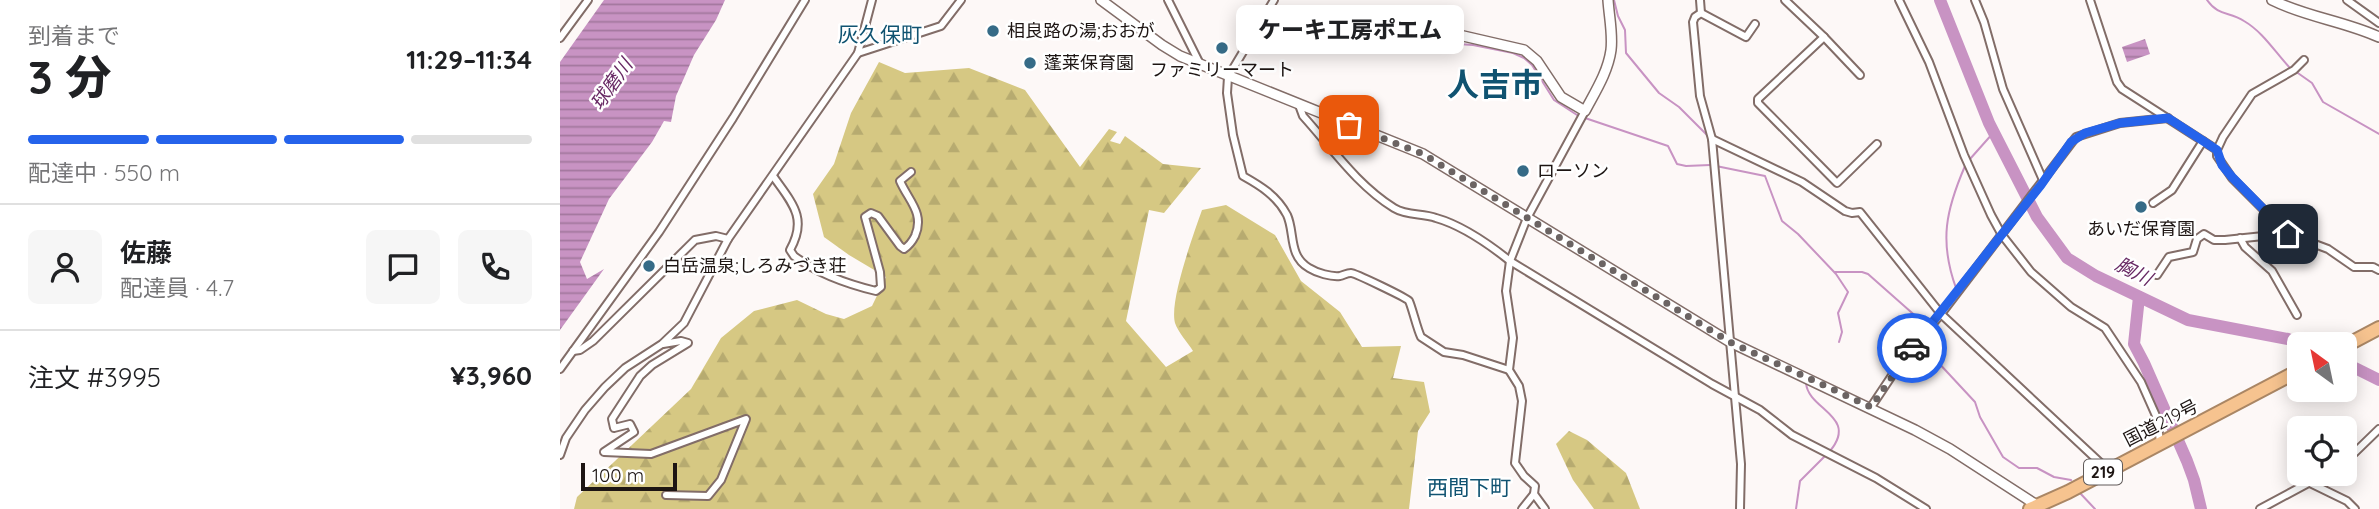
<!DOCTYPE html>
<html lang="ja">
<head>
<meta charset="utf-8">
<style>
	:root { --surface:#fff; --page:#f6f6f6; --text:#202124; --muted:#757577; --line:#e0e0e0; --accent:#2563eb }
	body { margin:0; font-family:Quicksand,"Noto Sans JP",sans-serif; background:var(--page); color:var(--text); height:100vh; display:flex; flex-direction:column; font-size:26px; white-space:nowrap }
	* { box-sizing:border-box; margin:0 }
	p { font-size:23px; color:var(--muted) }
	.icon { flex:none; width:38px; height:38px; fill:none; stroke:currentColor; stroke-width:2; stroke-linecap:round; stroke-linejoin:round }
	.map { position:relative; flex:1; overflow:hidden }
	.side { display:flex; flex-direction:column; background:var(--surface); width:560px }
	.side>* { flex:none }
	.needle { width:46px; rotate:327deg }
	.controls { position:absolute; left:1727px; top:332px; display:grid; gap:14px }
	.controls a { display:grid; place-items:center; width:70px; height:70px; border-radius:10px; background:var(--surface); box-shadow:0 4px 18px #0003; font-size:35px }
	.scale { position:absolute; left:21px; bottom:18px; width:96px; box-sizing:border-box; padding-left:7px; border:4px solid #1d1513; border-top:0; font-size:19px; line-height:24px; white-space:nowrap; color:#1d1513; -webkit-text-stroke:5px #fff; paint-order:stroke }
	.pin { position:absolute; display:grid; place-items:center; width:60px; height:60px; color:#fff; margin:-30px; border-radius:14px; box-shadow:0 4px 10px #0006 }
	.courier { position:absolute; display:grid; place-items:center; width:70px; height:70px; margin:-35px; border:5px solid #2563eb; border-radius:50%; background:#fff; color:#222; box-shadow:0 2px 9px #0007 }
	.bubble { position:absolute; height:49px; border-radius:10px; background:var(--surface); box-shadow:0 4px 18px #0003; font-size:23px; font-weight:800; line-height:49px; text-align:center }
	.overview em { font-style:normal; font-weight:800 }
	.overview div { display:flex; flex-direction:column-reverse }
	.overview { display:flex; align-items:center; justify-content:space-between; height:119px; padding:0 28px }
	h1 { font-size:46px; font-weight:800; line-height:52px }
	.bar { display:grid; grid-template-columns:repeat(4,1fr); gap:10px 7px; align-content:center; height:84px; padding:0 28px }
	.bar i { height:9px; border-radius:5px; background:var(--line) }
	.bar .selected { background:var(--accent) }
	.bar p { grid-column:span 4 }
	.line { display:flex; align-items:center; gap:18px; padding:0 28px; border-top:2px solid var(--line) }
	.line div { flex:1 }
	.round { display:grid; place-items:center; flex:none; width:74px; height:74px; border-radius:10px; background:var(--page) }
	main { display:flex; flex:1; min-height:0 }
	.map>svg:first-child { display:block }
	.forest { fill:url(#forest-firs) }
	.water { fill:url(#water-rules) }
	.lines { fill:none; stroke-linecap:round; stroke-linejoin:round }
	.stream { stroke:#c893c3; stroke-width:2 }
	.river { stroke:#c893c3; stroke-width:12 }
	.street-casing { stroke:#826d68; stroke-width:10 }
	.secondary-casing { stroke:#826d68; stroke-width:12 }
	.highway-casing { stroke:#aa8664; stroke-width:16 }
	.street { stroke:#fff; stroke-width:6 }
	.secondary { stroke:#fff; stroke-width:9 }
	.highway { stroke:#f6c38f; stroke-width:12 }
	.done { stroke:#6b6463; stroke-width:7; stroke-dasharray:0 12.6 }
	.route { stroke:#2563eb; stroke-width:9 }
	.poi-dot { fill:#366b87; stroke:#fff; stroke-width:2.5 }
	.labels { text-anchor:middle; stroke-width:5; stroke-linejoin:round; paint-order:stroke }
	.shield { fill:#fff; stroke:#615b5a; stroke-width:2 }
	.shield-label { font-size:16px; font-weight:bold; fill:#1d1513 }
	.poi-label { font-size:18px; fill:#1d1513; stroke:#fff; text-anchor:start }
	.street-label { font-size:18px; fill:#1d1513; stroke:#fff }
	.water-label { font-size:19px; font-style:italic; fill:#682964; stroke:#fff }
	.quarter-label { font-size:21px; fill:#105371; stroke:#fff }
	.town-label { font-size:32px; font-weight:bold; fill:#105371; stroke:#fff }
</style>
</head>
<body>
<main>
<section class="side">
<div class="overview"><div><h1>3 分</h1><p>到着まで</p></div><em>11:29–11:34</em></div>
<div class="bar"><i class="selected"></i><i class="selected"></i><i class="selected"></i><i></i><p>配達中 · 550 m</p></div>
<div class="line" style="height:126px"><a class="round"><svg class="icon" aria-label="person" viewBox="0 0 24 24"><circle cx="12" cy="8" r="4"/><path d="M4 21q1-7 8-7t8 7"/></svg></a><div><b>佐藤</b><p>配達員 · 4.7</p></div><a class="round"><svg class="icon" aria-label="chat" viewBox="0 0 24 24"><path d="M4 5h16v11H9l-5 4z"/></svg></a><a class="round"><svg class="icon" aria-label="phone" viewBox="0 0 24 24"><path d="M5 4h4l2 5-3 2q2 4 5 5l2-3 5 2v4C11 20 4 13 5 4z"/></svg></a></div>
<div class="line" style="height:91px"><div>注文 #3995</div><b>¥3,960</b></div>
</section>
<div class="map">
<svg width="1819" height="509" viewBox="0 0 1819 509">
	<defs>
		<pattern id="forest-firs" width="22" height="20" patternUnits="userSpaceOnUse" patternTransform="scale(1.75)"><rect width="22" height="20" fill="#d6c883"/><path d="M5 1l3.5 6h-7zM16 11l3.5 6h-7z" fill="#b7ab70"/></pattern>
		<pattern id="water-rules" width="6" height="5" patternUnits="userSpaceOnUse" patternTransform="scale(1.75)"><rect width="6" height="5" fill="#c893c3"/><path d="M0 2.5h6" fill="none" stroke="#a2779d"/></pattern>
	</defs>
	<rect width="100%" height="100%" fill="#fdf8f7"/>
	<g class="forest">
		<path d="M319 62 345 73 409 68 465 90 520 167 549 129 557 132 550 141 560 144 565 136 603 164 641 168 604 213 589 210 566 321 606 367 633 351C628 343 618 332 615 323 609 301 634 233 642 210L666 205 715 235 741 281 780 312 802 347 841 346 833 378 864 382 870 412 858 431 849 509H14L17 497 131 389 161 338 194 311 237 300 266 314 284 319 312 306 326 277 289 255 264 237 253 194 274 164 291 113Z"/>
		<path d="M1009 431 1027 440 1066 473 1080 509H1034L1013 480 996 444Z"/>
	</g>
	<g class="water">
		<path d="M44 0H165L156 20 134 55 124 78 116 96 111 122 104 121 92 142 49 199 20 262 27 279 44 269 0 330V62Z"/>
		<path d="M1585 39 1590 54 1567 62 1562 47Z"/>
	</g>
	<g class="lines">
		<g class="stream">
			<path d="M1054 0 1058 16 1065 30 1066 53 1099 93 1119 107 1147 135"/>
			<path d="M1647 0C1659 17 1669 11 1684 21 1703 32 1715 52 1730 68"/>
			<path d="M714 5 737 21 745 24 800 10 858 46 873 49 898 44 913 45 953 53 964 58 972 65 994 100 1017 115"/>
			<path d="M1735 71 1752 83 1763 102 1819 134"/>
			<path d="M1025 118 1108 146 1117 164 1126 166 1150 165"/>
			<path d="M1410 159 1434 132"/>
			<path d="M1156 166 1205 176 1222 221 1238 234 1276 274 1288 292 1278 313 1282 332 1279 342"/>
			<path d="M1275 272H1302L1308 274 1368 327"/>
			<path d="M1381 309 1396 288C1379 241 1386 210 1405 166"/>
			<path d="M1371 331 1375 359 1415 402 1420 417 1443 457 1459 468H1477L1494 477 1511 480"/>
			<path d="M1246 383C1248 410 1299 416 1270 451"/>
			<path d="M1519 492 1535 509"/>
			<path d="M1236 509 1240 481 1266 455"/>
		</g>
		<g class="river">
			<path d="M1380 0 1429 123 1477 217 1507 258 1536 276 1628 320 1728 339 1742 345"/>
			<path d="M1579 297 1574 344 1584 363 1627 461 1634 480 1641 509"/>
			<path d="M1785 363 1819 380"/>
		</g>
		<g class="street-casing">
			<g id="street">
				<path d="M608 0 640 64"/>
				<path d="M714 0 668 77 667 93 673 135 683 176C701 186 717 196 727 215 735 232 728 256 749 268 757 273 771 277 780 276 784 275 787 273 791 273 795 273 847 298 849 301 852 307 857 329 861 337L884 352 903 355 949 370"/>
				<path d="M1140 0 1141 13"/>
				<path d="M1225 0 1264 37 1198 99V103L1277 183 1317 144"/>
				<path d="M1339 0 1369 62 1404 155 1431 215 1442 235 1471 272 1511 307 1545 328 1581 382 1597 418 1600 442"/>
				<path d="M1415 0 1424 22 1443 89 1483 180"/>
				<path d="M1530 0 1557 82 1562 89 1657 150"/>
				<path d="M1787 0 1819 23"/>
				<path d="M1264 37 1300 75"/>
				<path d="M0 38 28 0"/>
				<path d="M298 53 381 26 401 0"/>
				<path d="M1744 60 1734 70 1692 94 1663 137 1657 150V156L1672 178 1728 234 1768 249 1794 267H1813L1819 270"/>
				<path d="M739 105 743 116C772 148 797 185 834 208 847 216 862 213 876 218 901 225 930 245 950 261L1152 384 1200 410 1232 435 1316 478 1366 509"/>
				<path d="M1152 139 1242 182 1285 211 1292 213 1300 212 1381 314 1548 470"/>
				<path d="M213 176C232 203 248 218 230 250L234 256C257 273 287 284 316 291L321 287 320 272 305 217 311 213 318 216 340 246 344 249C350 245 352 242 355 236 365 213 348 200 340 181L351 172"/>
				<path d="M1593 203 1612 190 1643 141"/>
				<path d="M1680 238 1685 247 1712 271 1737 315"/>
				<path d="M1597 275 1609 257 1633 252 1637 239 1644 234 1654 240H1665L1713 235 1719 227"/>
				<path d="M103 344 121 341 128 343 92 365 80 376 52 419 54 428 70 424 74 432 44 452 91 454 186 419 161 480 148 496 106 495"/>
				<path d="M13 351 20 350 33 341 135 240 156 236 168 239"/>
				<path d="M0 369 99 232 173 118 245 0"/>
				<path d="M1311 407 1343 359 1381 314 1516 137 1560 123 1608 118"/>
				<path d="M0 455 6 438 25 410 45 387 65 368 102 344 124 323 168 239 298 53 312 0"/>
				<path d="M1785 462 1819 429"/>
				<path d="M1750 483 1787 501 1795 509"/>
				<path d="M962 509 974 494"/>
				<path d="M985 509 974 494 975 486 964 476 955 463 962 401 959 386 949 370 953 338 946 291 950 261 967 218 1025 111"/>
				<path d="M1180 509 1181 464 1152 139 1140 96 1133 22 1135 17 1141 13 1186 37 1195 24"/>
				<path d="M1700 509 1765 474"/>
			</g>
		</g>
		<g class="secondary-casing">
			<g id="secondary">
				<path d="M541 0 602 45 620 56 863 154 1170 342 1355 430 1390 449 1478 506"/>
				<path d="M1712 0C1746 17 1784 21 1819 37"/>
				<path d="M873 29 964 50 977 61 1001 97 1025 111C1035 92 1048 72 1051 50 1053 34 1049 16 1048 0"/>
			</g>
		</g>
		<g class="highway-casing">
			<g id="highway">
				<path d="M1785 346 1819 328"/>
				<path d="M1470 509 1508 492 1740 370"/>
			</g>
		</g>
		<use href="#street" class="street"/>
		<use href="#secondary" class="secondary"/>
		<use href="#highway" class="highway"/>
	</g>
	<g class="lines">
		<path class="done" d="M789 125 863 154 1170 342 1311 407 1352 348"/>
		<path class="route" d="M1352 348 1481 185 1511 142 1525 133 1560 123 1608 118 1657 150 1662 165 1672 177 1728 234"/>
	</g>
	<g class="poi-dot">
		<circle cx="433" cy="31" r="7"/>
		<circle cx="662" cy="48" r="7"/>
		<circle cx="470" cy="63" r="7"/>
		<circle cx="963" cy="171" r="7"/>
		<circle cx="1581" cy="207" r="7"/>
		<circle cx="89" cy="266" r="7"/>
	</g>
	<g class="labels">
		<rect class="shield" x="1524" y="459.5" width="38" height="25" rx="5"/>
		<g class="shield-label">
			<text x="1543" y="478">219</text>
		</g>
		<g class="poi-label">
			<text x="447" y="37">相良路の湯;おおが</text>
			<text x="484" y="69">蓬莱保育園</text>
			<text x="662" y="76" text-anchor="middle">ファミリーマート</text>
			<text x="977" y="177">ローソン</text>
			<text x="1581" y="235" text-anchor="middle">あいだ保育園</text>
			<text x="103" y="272">白岳温泉;しろみづき荘</text>
		</g>
		<g class="street-label">
			<text transform="translate(1601 423) rotate(-27)" y="6">国道219号</text>
		</g>
		<g class="water-label">
			<text transform="translate(51 84) rotate(-55)" y="7">球磨川</text>
			<text transform="translate(1574 271) rotate(27)" y="7">胸川</text>
		</g>
		<g class="quarter-label">
			<text x="320" y="42">灰久保町</text>
			<text x="909" y="495">西間下町</text>
		</g>
		<g class="town-label">
			<text x="935" y="96">人吉市</text>
		</g>
	</g>
</svg>
<div class="controls">
<a><svg class="needle" viewBox="-14 -14 28 28"><path d="M0-13l5 13h-10z" fill="#e53935"/><path d="M0 13l5-13h-10z" fill="#757577"/></svg></a>
<a><svg class="icon" aria-label="locate" viewBox="0 0 24 24"><circle cx="12" cy="12" r="6"/><path d="M12 2v4M12 18v4M2 12h4M18 12h4"/></svg></a>
</div>
<div class="scale">100 m</div>
<div class="pin" style="left:789px;top:125px;background:#ea580c"><svg class="icon" aria-label="bag" viewBox="0 0 24 24"><path d="M5 8h14l-1 12H6zM9 8a3 3 0 0 1 6 0"/></svg></div>
<div class="pin" style="left:1728px;top:234px;background:#1f2937"><svg class="icon" aria-label="home" viewBox="0 0 24 24"><path d="M3 11l9-7 9 7M6 9v11h12V9"/></svg></div>
<div class="courier" style="left:1352px;top:348px"><svg class="icon" aria-label="car" viewBox="0 0 24 24"><path d="M5 17H2v-5l4-1 3-4h7l3 4 3 1v5h-3M9 17h6M6 11h13"/><circle cx="7" cy="17" r="2"/><circle cx="17" cy="17" r="2"/></svg></div>
<div class="bubble" style="left:676px;top:5px;width:228px">ケーキ工房ポエム</div>
</div>
</main>
</body>
</html>
